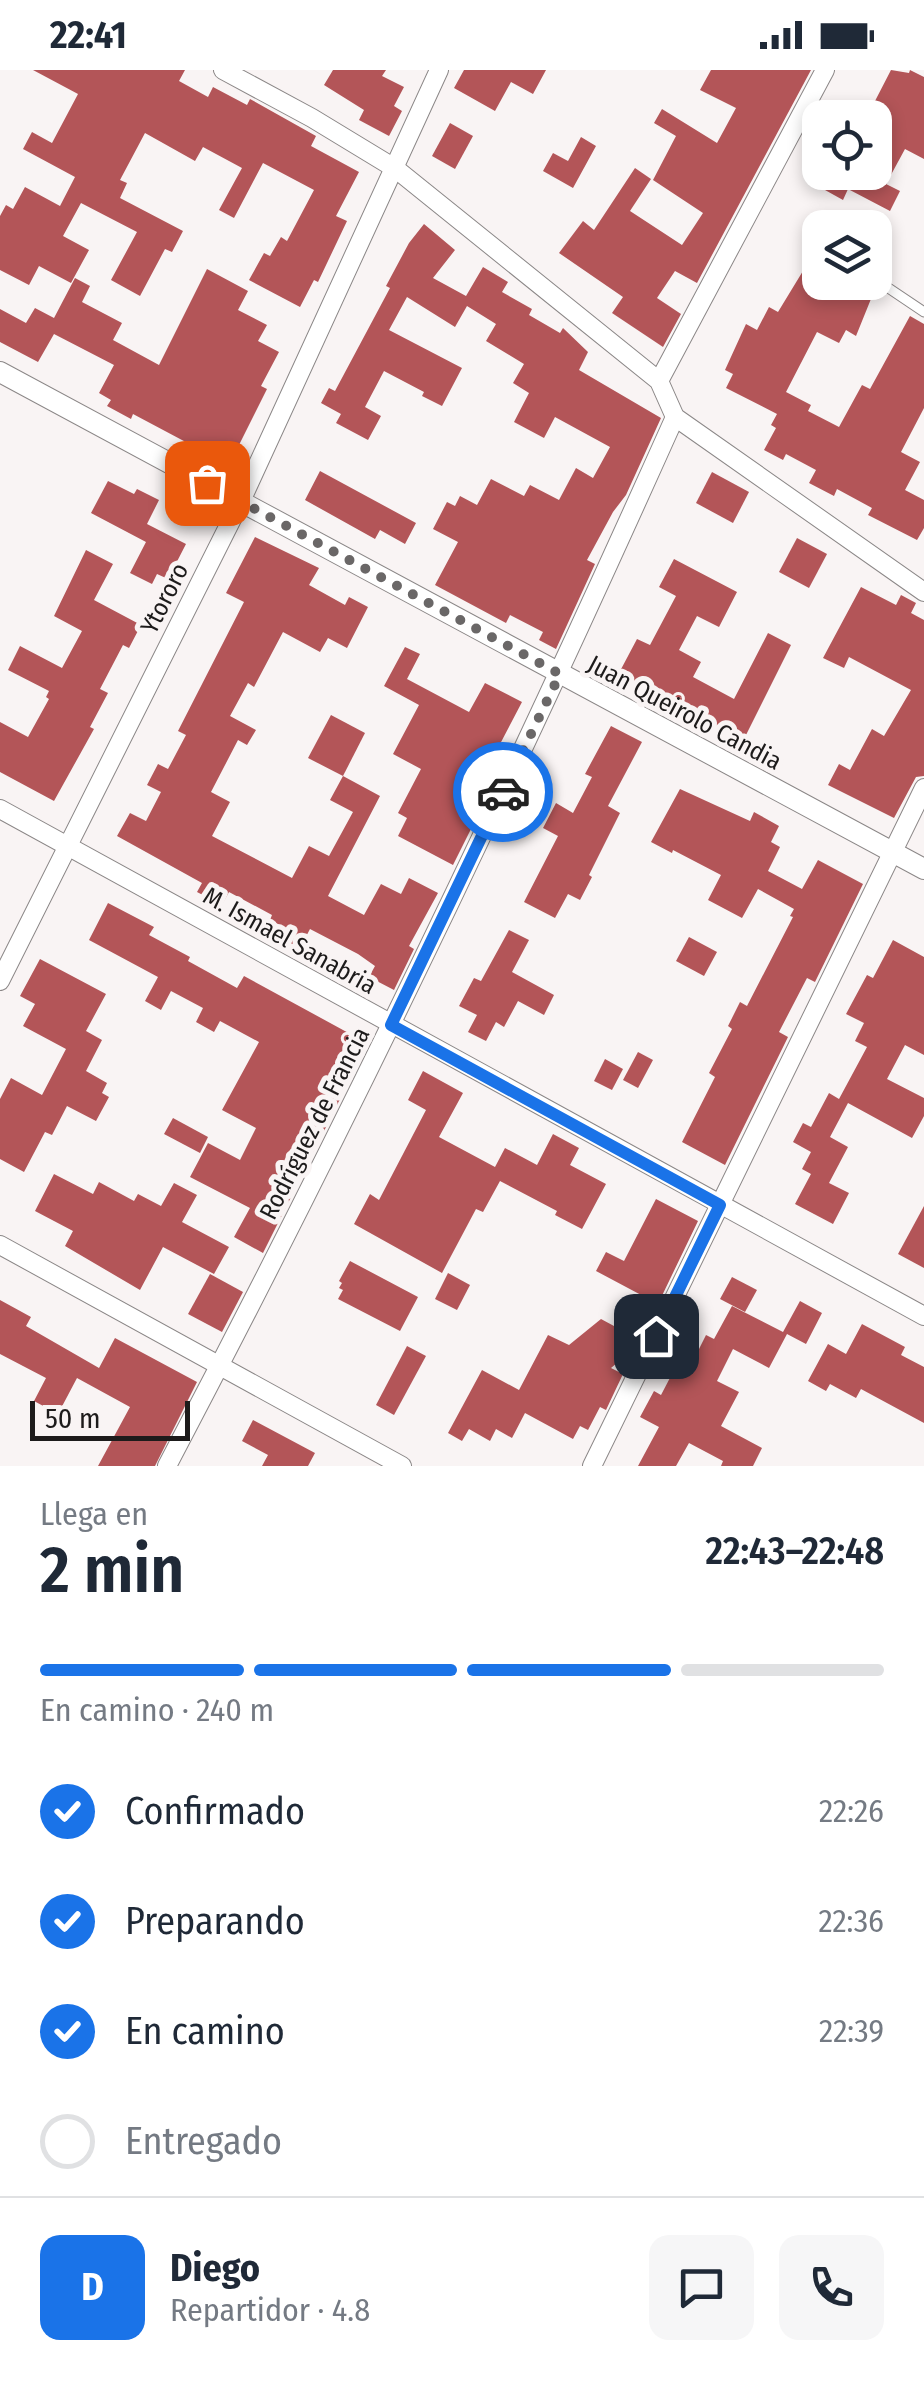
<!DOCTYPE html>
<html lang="es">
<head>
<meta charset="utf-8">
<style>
	:root { --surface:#fff; --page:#f6f6f7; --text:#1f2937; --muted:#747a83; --line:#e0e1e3; --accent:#1a73e8 }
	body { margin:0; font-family:"Fira Sans Condensed",sans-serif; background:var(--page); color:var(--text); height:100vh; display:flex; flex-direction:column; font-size:38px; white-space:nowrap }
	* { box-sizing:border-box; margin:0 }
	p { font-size:32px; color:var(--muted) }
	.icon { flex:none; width:55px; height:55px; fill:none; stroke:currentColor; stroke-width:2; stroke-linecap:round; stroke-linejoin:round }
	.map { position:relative; height:1396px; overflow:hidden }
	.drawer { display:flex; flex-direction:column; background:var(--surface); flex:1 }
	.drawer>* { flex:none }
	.controls { position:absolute; left:802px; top:30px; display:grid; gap:20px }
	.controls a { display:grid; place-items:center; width:90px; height:90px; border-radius:20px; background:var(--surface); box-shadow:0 5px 15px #0003; font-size:50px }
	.scale { position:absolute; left:30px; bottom:25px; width:160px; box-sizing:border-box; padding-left:10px; border:5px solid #1d1b1b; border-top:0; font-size:28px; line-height:35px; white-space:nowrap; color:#1d1b1b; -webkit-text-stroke:8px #f9f4f4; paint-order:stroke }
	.pin { position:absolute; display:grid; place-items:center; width:85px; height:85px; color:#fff; margin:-42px; border-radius:20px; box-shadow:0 5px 15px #0006 }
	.courier { position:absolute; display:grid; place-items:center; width:100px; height:100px; margin:-50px; border:8px solid #1a73e8; border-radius:50%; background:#fff; color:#222; box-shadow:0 2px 12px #0007 }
	.summary em { font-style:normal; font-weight:600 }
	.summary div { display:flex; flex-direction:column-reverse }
	.summary { display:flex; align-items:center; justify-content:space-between; height:170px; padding:0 40px }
	h1 { font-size:65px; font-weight:600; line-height:75px }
	.bar { display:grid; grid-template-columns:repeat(4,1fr); gap:15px 10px; align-content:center; height:120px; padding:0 40px }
	.bar i { height:12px; border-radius:8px; background:var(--line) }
	.bar .active { background:var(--accent) }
	.bar p { grid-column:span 4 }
	.line { display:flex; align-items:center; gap:25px; padding:0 40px; border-top:2px solid var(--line) }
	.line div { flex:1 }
	.round { display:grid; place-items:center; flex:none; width:105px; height:105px; border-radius:20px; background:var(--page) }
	ol { padding:0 40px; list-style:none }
	li { display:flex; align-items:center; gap:30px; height:110px }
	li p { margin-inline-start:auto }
	li .icon { padding:10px; border-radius:50%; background:var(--accent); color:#fff; stroke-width:4 }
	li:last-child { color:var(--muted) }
	li i { width:55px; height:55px; border:5px solid var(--line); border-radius:50% }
	.status { display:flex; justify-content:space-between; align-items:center; height:70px; padding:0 50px; background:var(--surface); direction:ltr }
	.status svg { height:28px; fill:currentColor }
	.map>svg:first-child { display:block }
	.building { fill:#b35558 }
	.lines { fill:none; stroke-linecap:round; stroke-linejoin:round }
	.service-casing { stroke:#8b8787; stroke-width:11 }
	.minor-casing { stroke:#8b8787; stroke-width:20 }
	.tertiary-casing { stroke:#8b8787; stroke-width:22 }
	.service { stroke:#fff; stroke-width:9 }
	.minor { stroke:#fff; stroke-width:18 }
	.tertiary { stroke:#fff; stroke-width:20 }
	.done { stroke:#6a6767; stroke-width:10; stroke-dasharray:0 18 }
	.route { stroke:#1a73e8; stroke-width:12 }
	.labels { text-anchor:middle; stroke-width:10; stroke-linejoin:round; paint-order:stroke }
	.street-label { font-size:25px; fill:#1d1b1b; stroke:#f9f4f4 }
</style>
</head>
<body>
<div class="status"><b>22:41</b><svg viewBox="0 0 49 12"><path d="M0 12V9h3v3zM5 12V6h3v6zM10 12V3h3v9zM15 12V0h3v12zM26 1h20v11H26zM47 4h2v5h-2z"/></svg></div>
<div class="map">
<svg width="924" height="1396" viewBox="0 0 924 1396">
	<rect width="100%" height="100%" fill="#f9f4f4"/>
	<g class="building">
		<path d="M33 0H185L179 11 208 27 213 17 247 35 250 29 316 66 311 76 359 102 336 146 347 151 318 212 314 210 300 237 249 210 264 183 270 186 281 167 287 171 314 120 263 93 234 148 219 140 242 98 203 77 195 91 145 63 120 110 127 113 120 128 183 161 172 182 165 179 140 226 111 210 137 162 81 133 63 166 89 180 71 213 39 196 29 215 0 200V146L6 135 13 139 25 117 60 136 75 107 23 79 32 62 52 73 78 24Z"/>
		<path d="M333 0H386L382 6 404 17 394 36 402 41 389 66 359 50 364 40 324 15Z"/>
		<path d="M464 0H546L533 24 511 12 495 41 454 18Z"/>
		<path d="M711 0H811L697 213 675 201 657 228 681 244 663 277 612 243 623 227 559 183 583 151 594 160 635 98 651 109 630 141 682 175 703 143 653 110 676 66 654 53 662 39 717 73 736 38 700 20Z"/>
		<path d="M891 0 909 3 910 0 924 7V89L905 79 886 114 900 121 890 141 848 119 843 130 825 120 831 109 818 102H875V31Z"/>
		<path d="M450 53 473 66 455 99 432 86Z"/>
		<path d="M581 67 596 76 573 118 543 101 553 83 568 91Z"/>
		<path d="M424 154 455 180 433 208 466 226 483 197 508 212 502 222 532 239 529 245 560 263 563 258 588 282 579 300 661 348 626 425 613 442 587 490 595 494 556 579 539 570 543 562 510 545 506 553 435 515 458 472 433 459 447 432 455 436 460 426 477 435 491 409 524 426 530 415 559 430 576 398 593 408 610 377 555 347 544 368 514 352 529 323 513 313 524 294 486 271 496 254 467 236 455 257 407 227 389 260 462 298 442 336 422 326 424 322 384 301 365 337 381 346 368 370 336 353 341 344 321 333 329 318 335 321 390 218 386 216 409 173Z"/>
		<path d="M820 173V212H868L875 219 856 266 846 260 839 273 817 262 786 322 811 335 808 341 839 357 862 315 870 319 910 246 924 254V338L901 382 920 392 905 420 924 430V458L917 470 868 445 872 438 837 419 834 426 809 413 816 400 786 384 783 390 764 380 776 358 771 355 777 344 726 318 733 304 725 300 746 254 757 260 769 237 778 242Z"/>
		<path d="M207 199 248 221 238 240 267 255 258 271 279 282 261 316 267 319 229 395 133 344 131 349 107 336 111 330 99 323 114 295 54 264 38 292 0 272V239L26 253 35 238 54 248 75 208 90 216 82 232 122 253 113 270 159 295Z"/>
		<path d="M320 401 416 453 405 474 380 460 375 469 305 430Z"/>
		<path d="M712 402 749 422 733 453 696 433Z"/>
		<path d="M108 411 134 424 137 419 159 430 147 454 186 474 168 509 157 504 152 514 130 503 146 472 91 443Z"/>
		<path d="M255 467 319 498 309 515 345 535 349 527 368 537 347 578 328 568 320 582 283 562 254 617 248 613 230 646 256 660 247 675 238 670 211 722 230 732 212 766 292 808 309 776 329 786 353 742 330 730 343 706 380 726 328 826 364 845 381 814 401 824 409 808 438 823 409 876 414 879 394 920 369 907 375 896 358 884 310 859 300 878 281 868 286 858 270 850 272 845 229 822 222 835 197 822 202 813 117 766 130 743 146 751 161 722 147 715 158 694 168 699 186 665 178 661 244 532 226 523Z"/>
		<path d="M797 468 827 484 809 518 779 502Z"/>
		<path d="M86 480 113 494 94 530 141 555 129 578 123 575 100 619 108 623 90 657 94 659 54 731 0 702V652L28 667 49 629 46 627 49 621 8 600 20 576 62 598 82 561 54 546Z"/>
		<path d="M674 489 737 522 719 557 697 546 679 580 701 592 693 607 734 629 768 563 791 575 743 671 619 603 637 569 650 575 676 526 659 517Z"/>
		<path d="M861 517 896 535 901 525 916 533 911 543 924 550V706L916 707 894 748 828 715 839 694 850 700 872 659 884 666 911 620 849 587 844 598 823 588Z"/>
		<path d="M405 577 420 584 407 609 469 642 485 613 522 632 489 695 483 692 464 727 482 737 453 795 398 766 407 748 398 743 421 699 393 684 419 635 384 616Z"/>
		<path d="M331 645 365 663 343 706 308 688Z"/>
		<path d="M611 656 642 672 608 736 620 743 589 805 592 807 580 830 568 824 555 848 524 832 558 766 543 758 556 733 573 743 592 707 585 704Z"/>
		<path d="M680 719 750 751 754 742 779 756 771 772 780 777 768 801 802 819 818 790 863 814 815 912 807 908 779 962 788 967 725 1095 682 1072 715 1007 709 1003 732 959 728 956 740 932 747 936 793 847 790 846 794 839 758 819 742 848 708 830 721 805 673 780 672 783 651 772Z"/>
		<path d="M108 833 154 857 149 865 190 887 188 891 237 918 244 906 365 972 338 1023 342 1025 311 1087 302 1082 285 1114 295 1119 263 1183 234 1167 250 1138 190 1107 208 1073 240 1090 256 1058 222 1040 259 972 220 951 214 962 196 952 203 938 171 921 161 940 145 931 158 907 89 870Z"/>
		<path d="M509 860 529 870 512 902 554 925 544 945 518 931 504 957 496 952 486 971 468 962 477 945 459 936 474 908 481 911Z"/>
		<path d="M689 867 717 882 704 906 676 891Z"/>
		<path d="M893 870 924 887V985L905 975 887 1009 924 1028V1046L912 1068 848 1033 830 1067 848 1077 829 1113 849 1123 833 1154 795 1134 811 1104 802 1099 811 1082 793 1072 803 1053 811 1057 829 1023 839 1029 867 977 855 971 864 953 846 944 867 905 873 908Z"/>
		<path d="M40 889 106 924 86 961 102 970 86 1001 107 1013 102 1023 109 1027 96 1051 67 1036 52 1065 45 1062 24 1102 0 1089V1029L11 1008 42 1025 66 979 23 956 35 934 20 926Z"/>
		<path d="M638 982 653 990 638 1018 623 1010Z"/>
		<path d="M605 989 623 999 612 1020 594 1011Z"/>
		<path d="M423 1001 463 1023 439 1067 495 1097 505 1078 537 1095 553 1064 579 1078 570 1095 606 1114 582 1159 555 1145 557 1141 500 1111 483 1142 476 1139 442 1203 354 1154 370 1124 379 1130 426 1040 408 1030Z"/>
		<path d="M173 1048 208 1067 200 1083 164 1064Z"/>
		<path d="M54 1104 93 1124 99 1112 134 1131 138 1124 161 1136 174 1113 197 1125 182 1152 229 1177 214 1204 163 1177 140 1220 65 1176 73 1161 35 1141Z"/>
		<path d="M656 1129 698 1151 658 1234 596 1201 606 1182 624 1191Z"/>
		<path d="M924 1136V1198L898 1184Z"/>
		<path d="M350 1191 418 1227 400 1261 338 1229 343 1220 339 1218 342 1213 339 1211Z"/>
		<path d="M448 1203 470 1215 457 1240 435 1229Z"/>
		<path d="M210 1204 243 1222 222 1262 188 1244Z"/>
		<path d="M732 1207 757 1220 745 1242 720 1229Z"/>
		<path d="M0 1230 31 1247 26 1256 99 1298 115 1268 197 1312 155 1396H98L130 1337 77 1308 58 1344 34 1331 46 1308 0 1284Z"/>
		<path d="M800 1231 822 1243 806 1274 787 1264 769 1298 733 1279 717 1311 739 1322 721 1356 762 1378 753 1396H721L723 1391 689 1373 676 1396H638L659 1357 640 1347 654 1321 661 1325 683 1283 694 1289 706 1265 714 1269 732 1236 783 1262Z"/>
		<path d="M601 1249 640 1270 636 1277 611 1298 623 1304 606 1340 600 1337 588 1360 580 1356 573 1369 525 1343 512 1368 496 1359 490 1371 469 1359 462 1371 448 1363 482 1300 519 1320 548 1265 569 1275Z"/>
		<path d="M862 1254 905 1277 901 1285 924 1297V1353L861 1319 856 1328 830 1314 826 1321 808 1311 828 1274 846 1284Z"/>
		<path d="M407 1276 426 1286 394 1345 376 1335Z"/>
		<path d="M253 1350 315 1383 308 1396H262L268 1385 242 1371Z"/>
	</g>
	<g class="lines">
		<g class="service-casing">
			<path id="service" d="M875 209 924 242"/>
		</g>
		<g class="minor-casing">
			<g id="minor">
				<path d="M223 0 312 48 396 99 659 311 675 347 924 522"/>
				<path d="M659 311 825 0"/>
				<path d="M0 739 924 1246"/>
				<path d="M0 911 241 431 439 0"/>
				<path d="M0 1175 402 1396"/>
				<path d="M167 1396C348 1052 516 702 675 347"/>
				<path d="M592 1396 924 718"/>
			</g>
		</g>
		<g class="tertiary-casing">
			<path id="tertiary" d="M0 302 924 799"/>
		</g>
		<use href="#service" class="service"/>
		<use href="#minor" class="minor"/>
		<use href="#tertiary" class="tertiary"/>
	</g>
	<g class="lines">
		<path class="done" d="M207 413 560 604 503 722"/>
		<path class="route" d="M503 722 391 955 720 1135 656 1266"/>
	</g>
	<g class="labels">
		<g class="street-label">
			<text transform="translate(164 528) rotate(-63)" y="9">Ytororo</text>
			<text transform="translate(685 642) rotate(28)" y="9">Juan Queirolo Candia</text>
			<text transform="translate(290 870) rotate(29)" y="9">M. Ismael Sanabria</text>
			<text transform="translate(314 1053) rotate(-63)" y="9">Rodríguez de Francia</text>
		</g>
	</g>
</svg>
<div class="controls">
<a><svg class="icon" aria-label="locate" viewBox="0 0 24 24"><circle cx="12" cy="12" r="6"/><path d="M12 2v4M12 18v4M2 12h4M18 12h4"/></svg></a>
<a><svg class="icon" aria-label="layers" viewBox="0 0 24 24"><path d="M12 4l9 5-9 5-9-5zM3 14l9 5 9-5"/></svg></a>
</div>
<div class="scale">50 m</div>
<div class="pin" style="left:207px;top:413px;background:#ea580c"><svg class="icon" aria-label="bag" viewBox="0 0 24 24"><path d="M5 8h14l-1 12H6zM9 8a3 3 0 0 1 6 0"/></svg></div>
<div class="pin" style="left:656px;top:1266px;background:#1f2937"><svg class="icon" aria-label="home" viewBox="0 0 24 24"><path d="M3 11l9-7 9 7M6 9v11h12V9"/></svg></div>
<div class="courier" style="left:503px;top:722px"><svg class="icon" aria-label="car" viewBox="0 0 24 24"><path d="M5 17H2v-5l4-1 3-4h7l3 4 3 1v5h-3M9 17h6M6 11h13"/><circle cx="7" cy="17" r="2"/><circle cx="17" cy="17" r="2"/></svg></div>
</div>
<section class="drawer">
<div class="summary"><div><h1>2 min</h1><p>Llega en</p></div><em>22:43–22:48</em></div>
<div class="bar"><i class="active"></i><i class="active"></i><i class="active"></i><i></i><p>En camino · 240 m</p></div>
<ol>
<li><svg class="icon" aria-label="check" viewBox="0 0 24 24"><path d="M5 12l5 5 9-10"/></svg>Confirmado<p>22:26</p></li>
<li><svg class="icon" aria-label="check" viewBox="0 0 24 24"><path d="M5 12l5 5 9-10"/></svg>Preparando<p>22:36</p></li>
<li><svg class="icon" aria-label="check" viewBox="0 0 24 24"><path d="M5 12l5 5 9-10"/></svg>En camino<p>22:39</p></li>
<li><i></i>Entregado</li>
</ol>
<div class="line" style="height:180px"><b class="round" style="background:var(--accent);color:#fff">D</b><div><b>Diego</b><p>Repartidor · 4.8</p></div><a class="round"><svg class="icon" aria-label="chat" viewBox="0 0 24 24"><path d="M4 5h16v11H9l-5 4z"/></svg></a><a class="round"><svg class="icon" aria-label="phone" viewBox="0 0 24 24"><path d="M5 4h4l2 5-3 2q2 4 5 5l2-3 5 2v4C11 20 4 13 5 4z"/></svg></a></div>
</section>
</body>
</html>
